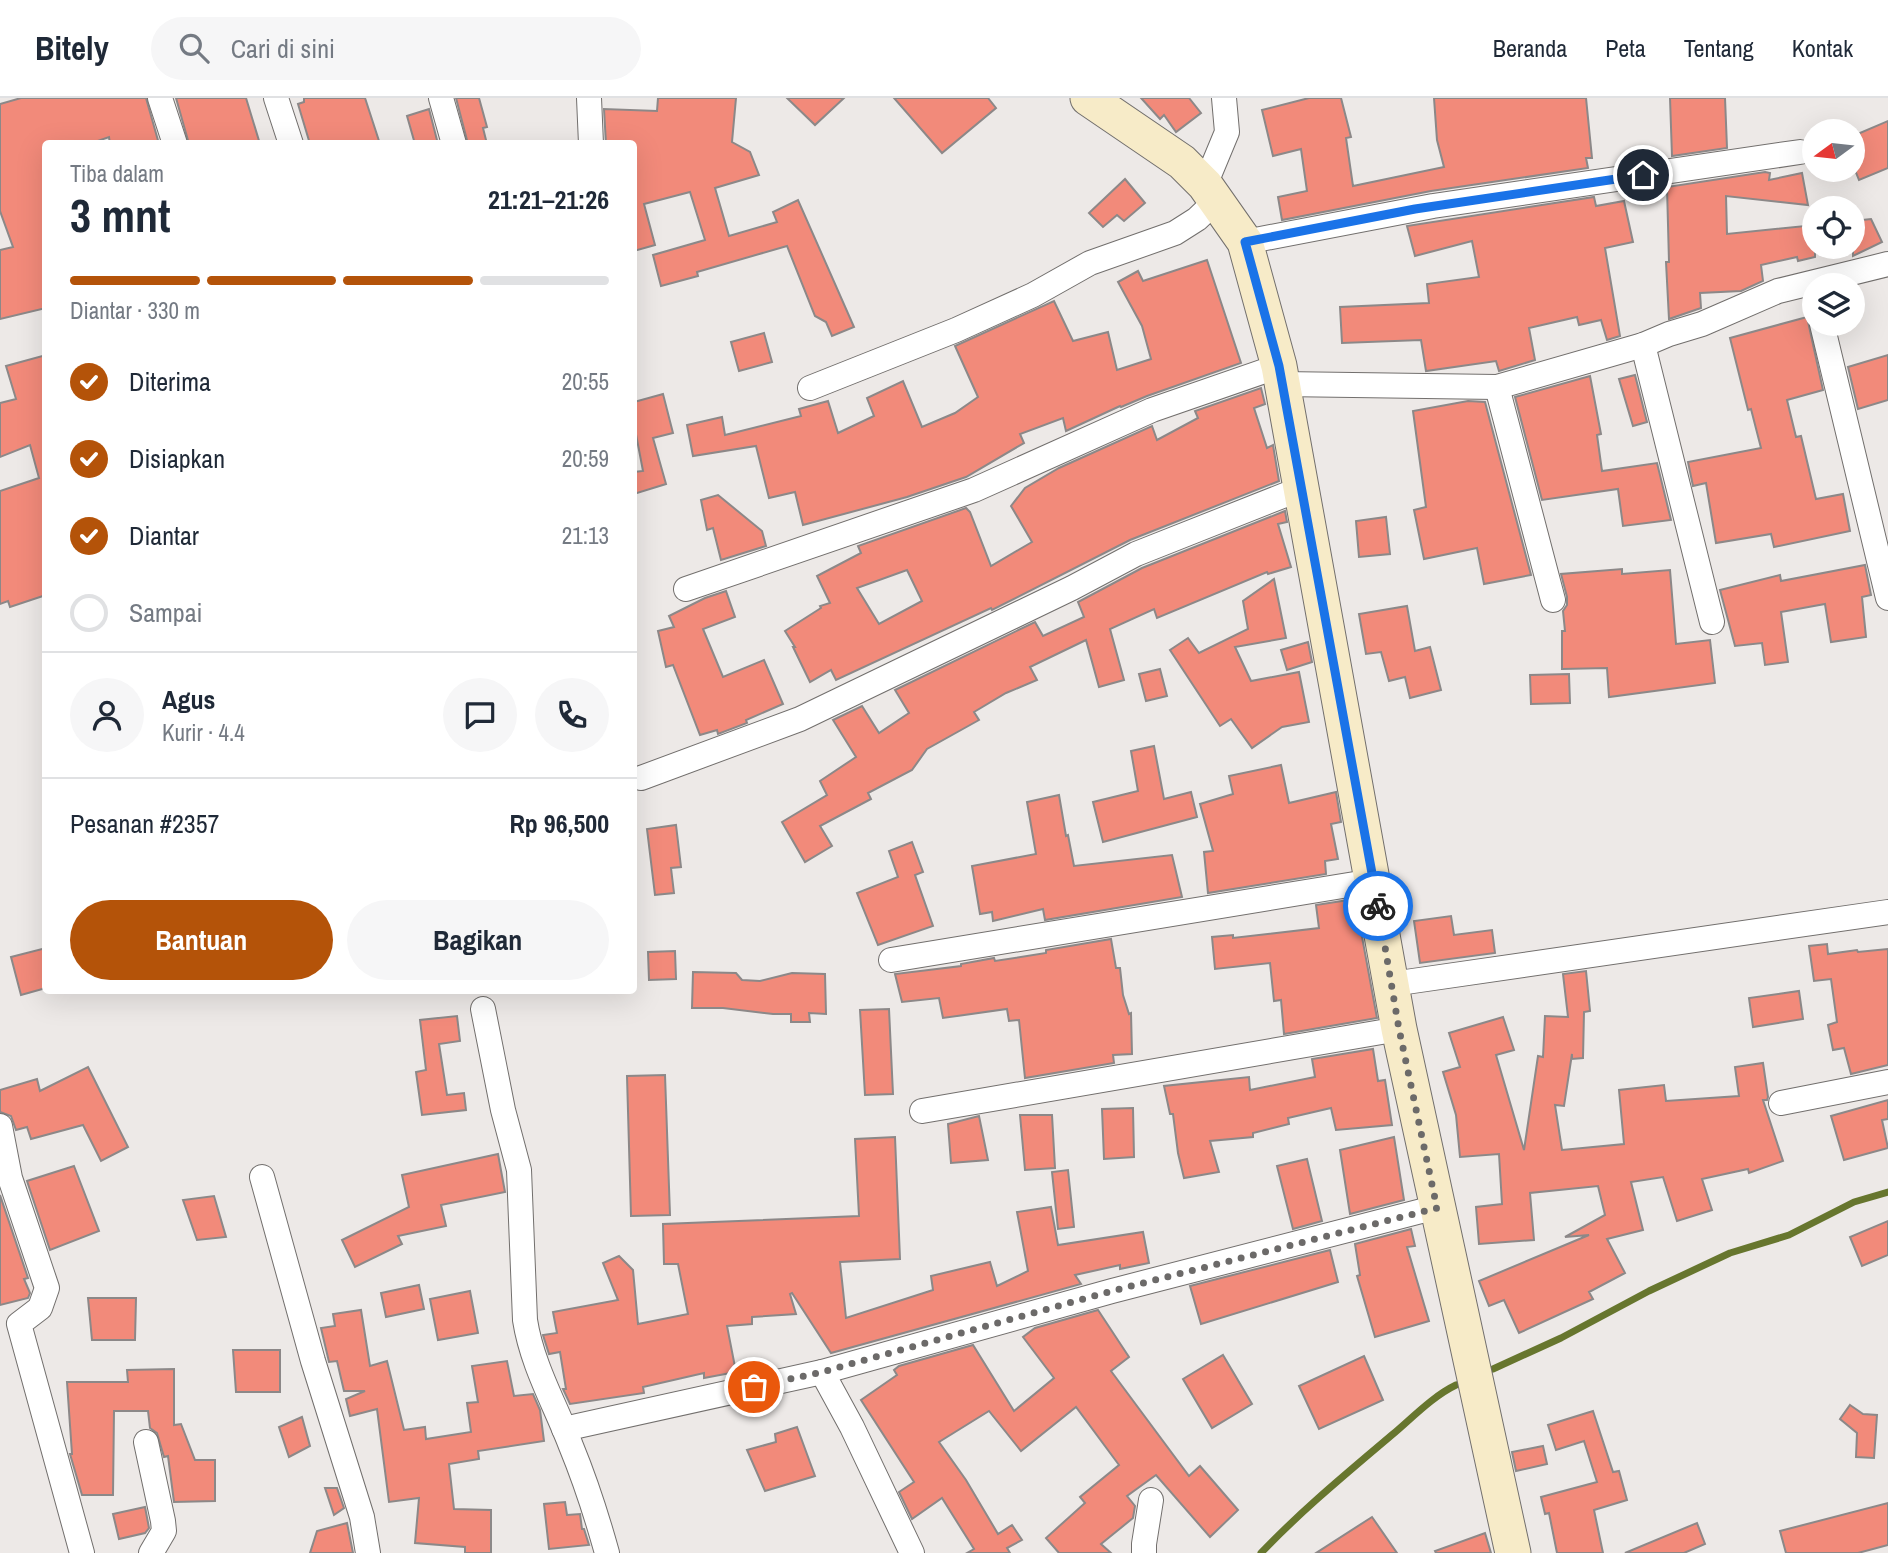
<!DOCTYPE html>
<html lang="id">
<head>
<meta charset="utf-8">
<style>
	:root { --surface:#fff; --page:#f6f6f7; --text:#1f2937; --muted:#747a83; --line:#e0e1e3; --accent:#b45309 }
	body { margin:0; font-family:"Archivo Narrow",sans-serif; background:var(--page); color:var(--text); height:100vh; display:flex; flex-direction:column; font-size:26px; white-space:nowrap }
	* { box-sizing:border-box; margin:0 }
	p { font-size:23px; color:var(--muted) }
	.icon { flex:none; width:38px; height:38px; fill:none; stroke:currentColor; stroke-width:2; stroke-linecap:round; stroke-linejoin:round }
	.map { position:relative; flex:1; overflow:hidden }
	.sheet { position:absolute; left:42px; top:42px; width:595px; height:854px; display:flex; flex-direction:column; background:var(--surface); border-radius:7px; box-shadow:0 7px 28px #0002 }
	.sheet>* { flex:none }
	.needle { width:46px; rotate:255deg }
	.fabs { position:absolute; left:1802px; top:21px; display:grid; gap:14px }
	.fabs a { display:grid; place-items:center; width:63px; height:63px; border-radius:50%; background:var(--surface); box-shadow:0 7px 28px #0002; font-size:35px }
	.pin { position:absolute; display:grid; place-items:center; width:60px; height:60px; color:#fff; margin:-30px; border:4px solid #fff; border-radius:50%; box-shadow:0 2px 7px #0007 }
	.courier { position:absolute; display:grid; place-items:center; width:70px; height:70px; margin:-35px; border:5px solid #1a73e8; border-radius:50%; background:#fff; color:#222; box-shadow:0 2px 9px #0007 }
	.headline em { font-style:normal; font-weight:800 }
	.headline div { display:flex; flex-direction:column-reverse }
	.headline { display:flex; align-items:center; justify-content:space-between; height:119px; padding:0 28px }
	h1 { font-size:46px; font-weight:800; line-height:52px }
	.bar { display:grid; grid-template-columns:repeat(4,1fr); gap:10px 7px; align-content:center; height:84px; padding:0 28px }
	.bar i { height:9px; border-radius:5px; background:var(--line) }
	.bar .current { background:var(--accent) }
	.bar p { grid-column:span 4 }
	.line { display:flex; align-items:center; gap:18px; padding:0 28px; border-top:2px solid var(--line) }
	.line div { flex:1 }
	.round { display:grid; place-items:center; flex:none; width:74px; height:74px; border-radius:37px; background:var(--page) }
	ol { padding:0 28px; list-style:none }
	li { display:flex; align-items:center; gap:21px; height:77px }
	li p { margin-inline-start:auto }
	li .icon { padding:7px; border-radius:50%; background:var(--accent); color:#fff; stroke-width:4 }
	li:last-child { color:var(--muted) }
	li i { width:38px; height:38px; border:4px solid var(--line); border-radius:50% }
	.primary-button { display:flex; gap:14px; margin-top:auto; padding:14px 28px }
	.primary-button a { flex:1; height:80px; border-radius:42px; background:var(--accent); color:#fff; font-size:28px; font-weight:800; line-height:80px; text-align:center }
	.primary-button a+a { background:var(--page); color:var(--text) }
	header { display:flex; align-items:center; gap:42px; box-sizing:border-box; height:98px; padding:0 35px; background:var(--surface); border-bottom:2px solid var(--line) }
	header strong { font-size:33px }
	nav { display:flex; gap:38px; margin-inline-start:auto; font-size:24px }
	.search { width:490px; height:63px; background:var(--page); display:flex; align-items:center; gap:18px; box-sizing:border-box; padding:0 24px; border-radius:38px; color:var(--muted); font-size:26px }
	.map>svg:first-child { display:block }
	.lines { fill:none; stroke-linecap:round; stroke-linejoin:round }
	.stream { stroke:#67762e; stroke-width:7 }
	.building { fill:#f28a7a; stroke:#8c8888; stroke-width:2; fill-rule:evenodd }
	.minor-casing { stroke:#726f6d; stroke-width:26 }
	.secondary-casing { stroke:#726f6d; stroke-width:37 }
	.minor { stroke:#fff; stroke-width:24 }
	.secondary { stroke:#f7ebc8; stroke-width:35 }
	.done { stroke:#6c6a69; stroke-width:7; stroke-dasharray:0 12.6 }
	.route { stroke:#1a73e8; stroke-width:9 }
</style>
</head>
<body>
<header>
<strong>Bitely</strong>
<div class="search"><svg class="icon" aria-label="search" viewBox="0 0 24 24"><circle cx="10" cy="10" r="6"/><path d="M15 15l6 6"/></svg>Cari di sini</div>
<nav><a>Beranda</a><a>Peta</a><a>Tentang</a><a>Kontak</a></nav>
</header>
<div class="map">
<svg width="1888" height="1455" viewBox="0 0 1888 1455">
	<rect width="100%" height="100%" fill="#ede9e7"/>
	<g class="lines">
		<g class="stream">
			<path d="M1493 1271 1561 1240 1649 1193 1730 1155 1789 1137 1854 1104 1888 1094"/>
			<path d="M1261 1455C1302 1412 1347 1375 1393 1336 1412 1320 1433 1298 1456 1287"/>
		</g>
	</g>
	<g class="building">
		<path d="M21 0H146L159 46H110L109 39 89 46H46V210L0 221V152L13 149 0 113V6Z"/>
		<path d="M176 0H246L260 46H189Z"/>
		<path d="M304 0H365L380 46H310L298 6 304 4Z"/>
		<path d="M456 0H479L487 29 483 30 487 46H468Z"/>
		<path d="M658 0H736L732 44 750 54 759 77 715 90 729 138 777 124 773 114 798 102 854 229 832 238 826 224 815 218 787 148 697 174 698 178 661 188 653 157 705 142 690 94 644 106 655 147 634 153V46H606L604 11 657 13Z"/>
		<path d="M787 0H844L815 27Z"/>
		<path d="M894 0H988L996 10 942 55Z"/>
		<path d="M1141 0H1189L1201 15 1176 34 1164 17 1160 21Z"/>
		<path d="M1309 0H1341L1351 39 1346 40 1353 88 1444 69 1437 42 1434 0H1586L1592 60H1586L1588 70 1431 93 1282 122 1278 99 1307 93 1301 51 1273 58 1262 12Z"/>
		<path d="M1670 0H1725L1727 50 1672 58Z"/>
		<path d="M429 11 438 46H415L407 18Z"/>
		<path d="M1888 23V70L1859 82 1853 67V38Z"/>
		<path d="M1765 74 1770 75 1769 82 1802 75 1808 107 1726 98 1727 136 1815 127V159L1798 163 1797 159 1761 167 1763 183 1741 193 1700 195 1701 210 1669 221 1666 164H1669L1667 89Z"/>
		<path d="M1125 81 1145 105 1124 123 1117 117 1103 129 1089 115Z"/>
		<path d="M1594 99 1596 108 1624 103 1633 144 1605 150 1620 238 1607 242 1601 222 1579 227 1577 219 1529 230 1535 262 1499 273 1496 263 1426 273 1421 242 1342 245 1340 209 1429 205 1427 186 1479 179 1472 143 1415 158 1407 128Z"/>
		<path d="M1871 121 1882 144 1853 158V123Z"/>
		<path d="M1207 162 1241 265 1147 298 1121 309 1120 308 1066 333 1063 320 1020 336 1024 345 966 379 907 399 803 427 795 394 769 400 756 348 693 358 687 327 722 319 725 337 801 318 799 311 828 303 838 335 874 318 867 300 903 283 922 329 955 315 978 299 955 248 1054 203 1073 243 1108 234 1117 272 1151 261 1142 228 1118 184 1138 173 1143 183Z"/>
		<path d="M1807 219 1823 292 1787 302 1796 339 1801 338 1816 401 1843 396 1850 433 1774 449 1771 436 1716 445 1706 385 1693 388 1688 364 1761 350 1751 311 1748 312 1730 240Z"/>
		<path d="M764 235 772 264 739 273 731 244Z"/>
		<path d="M46 257V497L10 509 8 503 0 506V393L39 380 30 347 0 359V305L16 301 6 268Z"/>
		<path d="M1888 257V302L1858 311 1848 269Z"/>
		<path d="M1635 277 1647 324 1633 328 1619 281Z"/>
		<path d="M1590 278 1601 336 1597 337 1602 373 1657 365 1671 422 1623 428 1618 391 1542 402 1515 299Z"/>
		<path d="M1261 290 1265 306 1254 310 1267 350 1273 347 1279 383 1130 442 992 512 991 510 836 582 831 572 810 584 793 549H795L785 533 821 510 820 508 830 505 817 478 861 455 858 448 966 410 970 414 991 468 1032 444 1011 408 1025 390 1059 370 1152 328 1157 342 1198 320 1195 313ZM907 472 922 503 879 526 857 490Z"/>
		<path d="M663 296 673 335 653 340 666 386 634 396V374L643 373 634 326V304Z"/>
		<path d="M1468 303 1485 304 1531 477 1484 486 1477 450 1424 461 1414 412 1426 409 1413 313Z"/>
		<path d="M718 397 762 433 766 448 721 462 713 430 707 432 701 402Z"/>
		<path d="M1285 413 1287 424 1278 426 1291 469 1268 476 1267 474 1157 520 1154 511 1110 531 1124 582 1099 589 1086 542 1030 569 1037 582 1006 595 974 614 979 622 927 651 912 672 868 695 871 701 820 728 832 748 805 764 782 724 827 697 820 683 856 659 833 622 862 608 879 635 909 615 895 592 1035 524 1043 538 1084 519 1078 504 1142 470Z"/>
		<path d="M1386 419 1390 456 1359 459 1356 423Z"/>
		<path d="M1865 467 1871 497 1862 499 1866 539 1831 544 1825 506 1781 514 1788 564 1765 567 1762 545 1735 548 1720 492 1780 477 1781 483Z"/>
		<path d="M1622 471V476L1670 472 1676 546 1710 542 1715 585 1609 599 1607 570 1562 571V533H1565L1563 513 1567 507V499L1561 476Z"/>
		<path d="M1274 481 1286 540 1235 549 1251 583 1299 574 1309 624 1282 629 1252 650 1231 621 1220 628 1170 552 1188 540 1199 555 1248 531 1243 503Z"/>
		<path d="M726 493 735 519 703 531 723 579 764 562 783 606 746 622 747 625 718 636 717 632 700 637 673 567 666 569 658 533 674 529 669 518 705 500Z"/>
		<path d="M1407 508 1415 553 1430 549 1441 592 1410 600 1405 579 1389 583 1381 554 1366 556 1359 516Z"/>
		<path d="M1308 544 1312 564 1287 572 1281 552Z"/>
		<path d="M1160 571 1167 598 1146 603 1139 576Z"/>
		<path d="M1569 576 1570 605 1531 606 1530 577Z"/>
		<path d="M1154 648 1164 701 1191 694 1197 719 1103 744 1093 704 1138 693 1131 653Z"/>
		<path d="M1281 667 1289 705 1336 694 1341 724 1331 726 1338 761 1325 763 1326 776 1208 795 1204 754 1213 753 1200 706 1233 696 1229 678Z"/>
		<path d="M1059 697 1066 738 1068 737 1074 768 1172 757 1182 799 1045 822 1043 811 993 823 992 814 980 816 972 768 1036 756 1027 704Z"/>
		<path d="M676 727 681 769 671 770 674 795 655 797 647 731Z"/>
		<path d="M912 744 923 774 915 777 933 828 878 847 857 795 898 779 889 753Z"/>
		<path d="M1355 801 1377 920 1284 936 1281 902 1274 903 1270 865 1215 871 1212 839 1233 837V840L1319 830 1316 807Z"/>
		<path d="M1451 818 1454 837 1492 832 1495 855 1420 865 1414 823Z"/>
		<path d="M1111 841 1116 870H1120L1123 897 1129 916 1131 915 1132 956 1113 957 1114 965 1025 980 1019 922 1009 923 1007 911 943 920 939 900 902 904 895 876 961 868V866L994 860 995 863 1046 855V852Z"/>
		<path d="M1827 846 1828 856 1857 852 1858 854 1888 851V967L1851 976 1844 950 1833 952 1828 927 1837 924 1831 881 1814 883 1809 848Z"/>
		<path d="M46 850V890L21 897 11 859Z"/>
		<path d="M675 853 676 881 649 882 648 854Z"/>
		<path d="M1586 873 1590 913 1584 914 1583 960 1572 961V956L1564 1008 1555 1007 1562 1052 1624 1046 1619 992 1664 987 1666 1003 1739 998 1735 969 1763 965 1768 999 1767 1002H1763L1783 1063 1749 1075 1748 1071 1702 1081 1712 1112 1677 1123 1663 1079 1631 1084 1643 1132 1607 1141 1625 1175 1589 1194 1593 1201 1519 1235 1504 1202 1489 1208 1479 1183 1589 1137 1565 1139 1605 1117 1598 1088 1530 1095 1534 1142 1479 1146 1476 1109 1502 1106 1499 1056 1460 1059 1456 1017 1443 974 1460 969 1449 935 1503 919 1514 952 1496 957 1524 1052 1538 958 1543 959 1545 918 1568 919 1563 876Z"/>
		<path d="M693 874 736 875 742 882 760 883 792 875 825 876 826 916 809 915 810 924H791V916H773L723 910H692Z"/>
		<path d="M1799 893 1803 921 1753 929 1749 900Z"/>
		<path d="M889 911 893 996 865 997 860 912Z"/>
		<path d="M457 918 460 943 439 946 447 997 464 995 466 1012 422 1017 416 974 426 972 420 922Z"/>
		<path d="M1373 951 1378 983 1385 982 1392 1027 1336 1032 1331 1010 1288 1020 1289 1026 1253 1035V1039L1210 1043 1219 1074 1184 1080 1178 1055 1173 1016H1170L1164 988 1249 979 1250 992 1315 979 1312 961Z"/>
		<path d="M88 969 128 1049 101 1063 83 1027 31 1041 27 1029 16 1032 11 1018 0 1014V992L37 981 40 993Z"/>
		<path d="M665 977 670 1117 631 1118 627 978Z"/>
		<path d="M1888 1002V1021L1882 1022 1888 1050 1844 1062 1831 1018Z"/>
		<path d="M1133 1010 1134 1059 1104 1061 1102 1011Z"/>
		<path d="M1020 1017H1052L1055 1070 1025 1072Z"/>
		<path d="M979 1018 988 1062 951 1065 948 1026Z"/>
		<path d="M895 1039 900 1161 840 1164 846 1220 933 1192 931 1178 990 1164 997 1188 1028 1173 1017 1114 1051 1109 1058 1147 1143 1134 1149 1165 1120 1171V1167L1075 1177 1081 1186 831 1255 792 1195 790 1196 796 1216 752 1219V1226L727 1228 736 1274 704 1280V1275L643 1289 644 1295 570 1306 563 1291H566L560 1254 549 1256 543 1237 557 1235 553 1214 618 1202 603 1165 619 1158 633 1172 638 1226 688 1216 678 1166H664L663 1126 859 1118 855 1041Z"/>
		<path d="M1394 1039 1404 1102 1350 1116 1340 1052Z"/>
		<path d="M498 1056 505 1094 441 1107 446 1128 398 1138 402 1146 355 1169 342 1142 409 1109 402 1077Z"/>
		<path d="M1307 1061 1322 1123 1293 1131 1277 1068Z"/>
		<path d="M74 1068 99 1133 50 1152 27 1083Z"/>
		<path d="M1068 1072 1074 1129 1058 1131 1052 1074Z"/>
		<path d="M0 1097 28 1180 24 1181 30 1195 28 1200 0 1207Z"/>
		<path d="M214 1098 226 1139 197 1142 183 1102Z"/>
		<path d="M1888 1123V1157L1862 1168 1850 1139Z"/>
		<path d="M1411 1131 1415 1148 1407 1149 1429 1223 1375 1239 1357 1178 1360 1177 1355 1146Z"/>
		<path d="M1330 1152 1338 1184 1201 1226 1190 1188Z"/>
		<path d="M419 1187 424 1211 386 1219 381 1195Z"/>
		<path d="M470 1193 478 1235 438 1242 430 1201Z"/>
		<path d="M88 1200H136L135 1242H92Z"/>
		<path d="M361 1212 370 1268 387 1263 404 1332 425 1329 426 1341 471 1334 467 1305 478 1304 472 1268 507 1263 514 1298 533 1296 540 1312 544 1343 478 1353 479 1361 449 1366 454 1411 491 1412V1455H465V1449L415 1445 419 1400 389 1404 377 1311 350 1318 346 1301 365 1293H344L337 1263 329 1264 321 1230 335 1228 333 1216Z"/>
		<path d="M1098 1212 1129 1259 1111 1273 1189 1378 1200 1368 1238 1412 1210 1439 1156 1377 1127 1398 1135 1408 1133 1420 1101 1446 1111 1455H1059L1046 1440 1085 1405 1080 1399 1119 1367 1076 1309 1021 1353 989 1313 939 1344 966 1382 998 1436 1012 1427 1022 1442 1007 1450 1010 1455H967L974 1451 942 1400 912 1421 899 1394 914 1384 861 1302 897 1277 894 1272 899 1268 973 1247 1014 1313 1054 1280 1023 1239 1035 1230Z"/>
		<path d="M233 1252H280V1294H236Z"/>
		<path d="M1223 1257 1252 1306 1212 1330 1183 1281Z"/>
		<path d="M1364 1258 1383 1302 1319 1331 1299 1288Z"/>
		<path d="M174 1271V1327L181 1326 195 1362H215V1403L174 1404 168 1358 164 1359 157 1335 150 1330 148 1313H114L113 1397H82L70 1356H72L67 1284H128L127 1272Z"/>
		<path d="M1850 1307 1863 1316 1877 1317 1874 1360 1856 1359 1857 1335 1840 1321Z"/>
		<path d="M1593 1313 1613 1374 1619 1373 1627 1402 1594 1412 1603 1455H1557L1549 1415 1545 1416 1541 1399 1597 1384 1584 1343 1556 1352 1548 1327Z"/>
		<path d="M302 1319 310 1348 289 1359 279 1329Z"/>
		<path d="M797 1329 815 1378 765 1393 747 1352 776 1344 775 1336Z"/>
		<path d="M1543 1348 1547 1366 1516 1373 1512 1354Z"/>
		<path d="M325 1390H337L344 1410 334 1417Z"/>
		<path d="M565 1404 567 1417 580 1416 582 1431H584L589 1447 549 1451 544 1406Z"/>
		<path d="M1888 1405V1447L1858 1455H1786L1780 1433Z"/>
		<path d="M145 1409 149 1430 145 1435 119 1441 113 1416Z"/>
		<path d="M1372 1419 1397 1455H1316Z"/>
		<path d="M347 1425 353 1455H310L317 1433Z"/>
		<path d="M1697 1425 1705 1446 1684 1455H1625Z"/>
		<path d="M1485 1435 1491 1455H1436L1435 1453Z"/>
	</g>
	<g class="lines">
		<g class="minor-casing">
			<g id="minor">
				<path d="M160 0 175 46"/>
				<path d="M276 0 291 46"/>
				<path d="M441 0 454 46"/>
				<path d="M589 0 591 46"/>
				<path d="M1205 87 1227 34 1224 0"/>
				<path d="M1245 144 1433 108 1800 54"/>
				<path d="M1822 226 1888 500"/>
				<path d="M1643 247 1712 524"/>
				<path d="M1281 286 1497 289 1643 247 1669 236 1702 226 1778 193 1888 166"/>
				<path d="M1497 289 1553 502"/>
				<path d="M810 290 956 232 1033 197 1090 165 1175 135 1197 121 1217 102"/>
				<path d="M686 491 974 392 1152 312 1279 268"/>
				<path d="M641 680 800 621 1072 490 1136 456 1300 391"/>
				<path d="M891 862 1373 783"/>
				<path d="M1392 886 1888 814"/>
				<path d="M483 911 503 1012 519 1072 525 1222C532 1267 555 1306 571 1348 585 1382 597 1419 607 1455"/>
				<path d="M1781 1005 1888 984"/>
				<path d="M922 1013 1399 931"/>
				<path d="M0 1028 10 1080 47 1190 40 1210 19 1226 82 1455"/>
				<path d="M262 1079 313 1263 362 1419 368 1455"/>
				<path d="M822 1274 852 1329 912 1455"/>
				<path d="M564 1331 822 1274 1112 1193 1437 1109"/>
				<path d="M146 1344 163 1423 164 1433 151 1455"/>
				<path d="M1144 1455V1446L1151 1402"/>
			</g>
		</g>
		<g class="secondary-casing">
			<path id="secondary" d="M1088 0 1182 64 1205 87 1245 144 1279 268 1399 931 1513 1455"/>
		</g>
		<use href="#minor" class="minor"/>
		<use href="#secondary" class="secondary"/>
	</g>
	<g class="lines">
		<path class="done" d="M754 1289 822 1274 1112 1193 1437 1110 1399 931 1378 808"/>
		<path class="route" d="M1378 808 1279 268 1245 144 1415 111 1643 77"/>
	</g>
</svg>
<div class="fabs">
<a><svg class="needle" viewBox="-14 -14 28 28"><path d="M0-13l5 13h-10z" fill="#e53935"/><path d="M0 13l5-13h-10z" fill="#747a83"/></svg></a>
<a><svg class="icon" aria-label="locate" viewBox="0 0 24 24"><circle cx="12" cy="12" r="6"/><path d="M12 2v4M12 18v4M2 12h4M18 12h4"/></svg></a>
<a><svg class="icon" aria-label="layers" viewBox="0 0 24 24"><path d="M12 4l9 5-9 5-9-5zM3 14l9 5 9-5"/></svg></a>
</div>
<div class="pin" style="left:754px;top:1289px;background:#ea580c"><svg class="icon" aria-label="bag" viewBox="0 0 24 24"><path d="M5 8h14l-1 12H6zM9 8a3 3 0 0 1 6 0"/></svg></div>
<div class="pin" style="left:1643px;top:77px;background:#1f2937"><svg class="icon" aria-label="home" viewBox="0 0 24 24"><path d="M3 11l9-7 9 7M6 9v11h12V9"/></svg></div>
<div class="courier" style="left:1378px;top:808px"><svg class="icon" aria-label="bike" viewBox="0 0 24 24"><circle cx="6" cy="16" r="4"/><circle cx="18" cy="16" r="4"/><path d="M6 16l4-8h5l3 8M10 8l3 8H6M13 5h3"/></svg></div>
<section class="sheet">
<div class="headline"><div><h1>3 mnt</h1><p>Tiba dalam</p></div><em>21:21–21:26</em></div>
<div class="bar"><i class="current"></i><i class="current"></i><i class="current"></i><i></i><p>Diantar · 330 m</p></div>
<ol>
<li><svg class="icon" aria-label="check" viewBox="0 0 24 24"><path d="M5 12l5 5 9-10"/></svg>Diterima<p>20:55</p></li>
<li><svg class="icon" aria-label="check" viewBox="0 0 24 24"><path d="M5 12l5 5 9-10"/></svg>Disiapkan<p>20:59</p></li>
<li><svg class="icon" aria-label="check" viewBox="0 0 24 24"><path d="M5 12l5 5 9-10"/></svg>Diantar<p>21:13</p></li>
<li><i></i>Sampai</li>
</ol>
<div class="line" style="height:126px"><a class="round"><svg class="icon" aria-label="person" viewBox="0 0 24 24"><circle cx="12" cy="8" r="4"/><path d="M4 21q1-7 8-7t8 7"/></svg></a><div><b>Agus</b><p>Kurir · 4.4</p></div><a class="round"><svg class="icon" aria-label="chat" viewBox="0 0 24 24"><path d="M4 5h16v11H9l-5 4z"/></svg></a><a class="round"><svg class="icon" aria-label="phone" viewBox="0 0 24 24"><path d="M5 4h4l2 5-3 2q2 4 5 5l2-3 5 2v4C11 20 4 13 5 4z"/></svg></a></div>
<div class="line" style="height:91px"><div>Pesanan #2357</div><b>Rp 96,500</b></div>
<div class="primary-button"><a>Bantuan</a><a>Bagikan</a></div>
</section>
</div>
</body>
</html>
